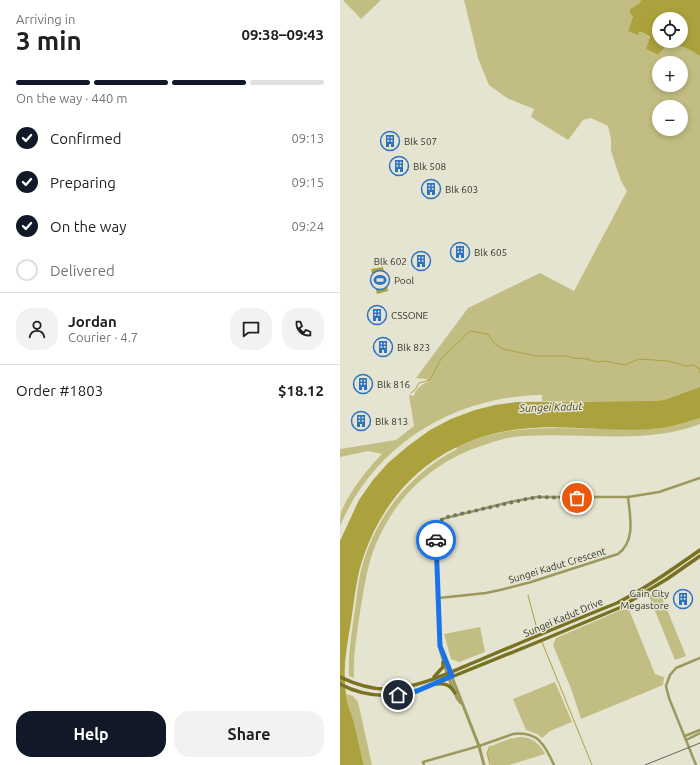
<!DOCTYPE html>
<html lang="en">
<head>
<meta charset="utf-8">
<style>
	:root { --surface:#fff; --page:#f2f2f2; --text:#202124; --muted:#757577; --line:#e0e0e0; --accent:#111827 }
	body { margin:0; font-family:Ubuntu,sans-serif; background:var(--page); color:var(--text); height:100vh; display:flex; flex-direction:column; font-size:15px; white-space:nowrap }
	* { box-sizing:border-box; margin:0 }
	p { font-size:13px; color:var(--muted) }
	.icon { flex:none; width:22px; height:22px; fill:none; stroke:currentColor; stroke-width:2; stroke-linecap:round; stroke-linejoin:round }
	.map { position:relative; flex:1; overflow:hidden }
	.panel { display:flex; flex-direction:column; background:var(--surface); width:340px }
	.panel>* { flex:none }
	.fabs { position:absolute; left:312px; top:12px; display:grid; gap:8px }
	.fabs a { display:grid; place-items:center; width:36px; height:36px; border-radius:50%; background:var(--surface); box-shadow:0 2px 6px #0003; font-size:20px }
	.pin { position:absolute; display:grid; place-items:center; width:34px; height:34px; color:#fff; margin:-17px; border:2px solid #fff; border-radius:50%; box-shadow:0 1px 4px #0007 }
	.courier { position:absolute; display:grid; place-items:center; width:40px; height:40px; margin:-20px; border:3px solid #1a73e8; border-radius:50%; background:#fff; color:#222; box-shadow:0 1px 5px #0007 }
	.overview em { font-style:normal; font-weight:600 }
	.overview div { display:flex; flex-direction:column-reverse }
	.overview { display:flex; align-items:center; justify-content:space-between; height:68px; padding:0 16px }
	h1 { font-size:26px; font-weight:600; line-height:30px }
	.bar { display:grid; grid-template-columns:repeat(4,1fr); gap:6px 4px; align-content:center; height:48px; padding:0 16px }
	.bar i { height:5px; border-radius:3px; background:var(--line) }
	.bar .selected { background:var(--accent) }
	.bar p { grid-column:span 4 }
	.line { display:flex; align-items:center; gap:10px; padding:0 16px; border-top:1px solid var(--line) }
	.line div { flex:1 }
	.round { display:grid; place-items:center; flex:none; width:42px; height:42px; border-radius:16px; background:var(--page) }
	ol { padding:0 16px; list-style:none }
	li { display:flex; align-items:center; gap:12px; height:44px }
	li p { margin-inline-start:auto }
	li .icon { padding:4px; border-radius:50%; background:var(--accent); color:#fff; stroke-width:4 }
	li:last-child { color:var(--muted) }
	li i { width:22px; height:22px; border:2px solid var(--line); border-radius:50% }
	.primary-button { display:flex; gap:8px; margin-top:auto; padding:8px 16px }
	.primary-button a { flex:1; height:46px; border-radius:16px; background:var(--accent); color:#fff; font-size:16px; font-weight:600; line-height:46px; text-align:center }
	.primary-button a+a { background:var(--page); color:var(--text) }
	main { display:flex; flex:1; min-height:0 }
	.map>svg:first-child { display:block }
	.green { fill:#c2bd83; fill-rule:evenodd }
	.water { fill:#aba23d; fill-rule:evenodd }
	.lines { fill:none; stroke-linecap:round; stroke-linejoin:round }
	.stream { stroke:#aba23d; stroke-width:1 }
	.minor { stroke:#9d985b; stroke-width:2.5 }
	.tertiary { stroke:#9d985b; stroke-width:3 }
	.secondary { stroke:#797223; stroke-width:3.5 }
	.rail { stroke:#656459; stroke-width:1 }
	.done { stroke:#737266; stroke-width:4; stroke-dasharray:0 7.2 }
	.route { stroke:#1a73e8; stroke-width:5 }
	.labels { text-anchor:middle; stroke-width:3; stroke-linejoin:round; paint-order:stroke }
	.poi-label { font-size:10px; fill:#35352d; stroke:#e5e4d0; text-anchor:start }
	.street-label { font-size:10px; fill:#35352d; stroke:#e5e4d0 }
	.water-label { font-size:11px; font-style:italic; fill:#4e4a21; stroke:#e5e4d0 }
</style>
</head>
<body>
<main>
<section class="panel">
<div class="overview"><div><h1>3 min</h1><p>Arriving in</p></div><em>09:38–09:43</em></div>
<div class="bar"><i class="selected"></i><i class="selected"></i><i class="selected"></i><i></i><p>On the way · 440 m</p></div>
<ol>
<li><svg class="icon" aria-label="check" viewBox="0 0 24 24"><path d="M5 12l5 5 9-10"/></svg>Confirmed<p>09:13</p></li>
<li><svg class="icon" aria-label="check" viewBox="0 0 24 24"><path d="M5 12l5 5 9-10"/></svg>Preparing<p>09:15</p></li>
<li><svg class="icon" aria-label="check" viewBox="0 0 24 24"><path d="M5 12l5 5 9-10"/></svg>On the way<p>09:24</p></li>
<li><i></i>Delivered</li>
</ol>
<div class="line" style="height:72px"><a class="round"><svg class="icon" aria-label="person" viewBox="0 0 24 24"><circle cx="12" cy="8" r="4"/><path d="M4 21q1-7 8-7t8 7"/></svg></a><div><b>Jordan</b><p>Courier · 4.7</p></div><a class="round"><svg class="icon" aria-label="chat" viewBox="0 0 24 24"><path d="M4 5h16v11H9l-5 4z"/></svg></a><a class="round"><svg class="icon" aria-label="phone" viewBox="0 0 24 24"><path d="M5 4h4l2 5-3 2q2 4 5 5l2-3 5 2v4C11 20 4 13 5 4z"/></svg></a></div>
<div class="line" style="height:52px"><div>Order #1803</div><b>$18.12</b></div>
<div class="primary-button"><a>Help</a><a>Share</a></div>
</section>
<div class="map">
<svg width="360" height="765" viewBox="0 0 360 765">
	<rect width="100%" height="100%" fill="#e5e4d0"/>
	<g class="green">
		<path d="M3 0H41L21 19Z"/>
		<path d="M124 0H301L293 16 288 31 304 33 310 38 306 49 318 55C321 52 324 48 327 46 335 41 353 51 360 56V387L324 400 310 401H202V395C114 396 35 444 0 526 0 522 0 517 1 513 7 495 28 468 42 454L28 451 0 457V449L56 440 74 426 69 395 74 396C75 389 82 384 89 381L86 379 76 378 128 308 200 273 234 291 287 191 281 181 271 151V139L268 126 251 118 243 120 228 140 191 117 194 109 167 98 149 85 138 58ZM319 63H341V85H319ZM319 107H341V129H319Z"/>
		<path d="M360 418V424C306 445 242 432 185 436 172 436 159 440 147 444 95 460 57 494 36 544 27 565 24 589 20 612 17 634 13 655 14 678L9 676C8 653 12 631 15 609 17 596 18 582 21 570 35 517 69 474 117 449L116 447C168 423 215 428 270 429 287 429 304 430 322 428 335 426 347 422 360 418Z"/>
		<path d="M319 590 346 656 335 660 309 596Z"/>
		<path d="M288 607 315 674 324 677 323 685 241 719 232 691 213 645 216 638Z"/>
		<path d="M140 627 145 652 119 662 111 659 104 634Z"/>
		<path d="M215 682 232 722 210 731 202 738 197 734 186 730 173 699Z"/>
		<path d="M6 694 13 696 18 702 32 765H24Z"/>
		<path d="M180 737C192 737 200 744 205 754L169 765H151L147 753 151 746 169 739Z"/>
	</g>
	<g class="water">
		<path d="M301 0H360V56C353 51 335 41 327 46 324 48 321 52 318 55L306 49 310 37 304 33 299 32 298 35 288 31 293 16 290 13V9L299 4ZM319 19H341V41H319Z"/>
		<path d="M43 267 48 291 37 294 31 269Z"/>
		<path d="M360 387V418C347 422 335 426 322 428 275 434 228 423 181 429 105 437 49 484 24 555 17 574 15 595 12 615 8 641 2 667 6 694 7 703 11 712 13 720 17 735 20 750 24 765H0V541L19 500 33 480 48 463 68 446 90 430 111 419 135 410 155 405 177 402 310 401 324 400Z"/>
	</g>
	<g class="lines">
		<g class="stream">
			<path d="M71 393 75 390 79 383 90 380 101 359 130 331 148 334 155 344 163 349 196 356H227L233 358 247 359 257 362 265 361 285 365 299 359 328 361 346 366 353 365 360 369V373"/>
			<path d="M188 595 198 633"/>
			<path d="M202 642 252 765"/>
			<path d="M150 765 147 753 150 746"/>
		</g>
		<g class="minor">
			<path d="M99 598 146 593 160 590 191 582 278 554C296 541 290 516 288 497"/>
			<path d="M101 647 110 672"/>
			<path d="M107 674 100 650 96 529 98 523 102 519 170 502 197 497H288L319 492 360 478"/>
			<path d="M345 736 360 730"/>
			<path d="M346 740 360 733"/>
			<path d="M84 765 83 762 139 746 173 734C198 731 205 745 214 765"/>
			<path d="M356 765 329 698 326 686 330 675 336 668 360 658"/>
		</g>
		<g class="tertiary">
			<path d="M110 672 139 746 144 765"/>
			<path d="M107 674 117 698 121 703"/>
		</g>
		<g class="secondary">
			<path d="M0 677C15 684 32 690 50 689 82 687 113 671 142 659 187 640 232 621 277 603 306 588 333 569 360 550"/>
			<path d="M94 677 103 667V662"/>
			<path d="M0 684C24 697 51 698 77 691L205 639 279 608 327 579 360 556"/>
			<path d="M96 684C106 683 110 685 115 693"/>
		</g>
		<path class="rail" d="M305 765 360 743"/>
	</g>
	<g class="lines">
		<path class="done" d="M96 540C96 530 96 521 107 517L187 499 197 497 237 498"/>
		<path class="route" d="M58 695 77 691 112 676 100 646 96 540"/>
	</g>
	<defs>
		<g id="building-ring" transform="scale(1)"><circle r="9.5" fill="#e5e4d0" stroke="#2d73c4" stroke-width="1.5"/><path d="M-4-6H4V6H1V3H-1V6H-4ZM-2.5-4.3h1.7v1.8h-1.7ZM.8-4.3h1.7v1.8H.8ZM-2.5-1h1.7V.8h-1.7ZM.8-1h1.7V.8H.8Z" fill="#2d73c4"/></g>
		<g id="stadium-ring" transform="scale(1)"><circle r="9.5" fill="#e5e4d0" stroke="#2d73c4" stroke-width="1.5"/><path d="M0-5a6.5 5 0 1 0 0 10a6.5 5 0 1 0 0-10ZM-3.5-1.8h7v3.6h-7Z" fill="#2d73c4"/></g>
	</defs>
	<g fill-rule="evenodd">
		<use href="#building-ring" x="50" y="141"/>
		<use href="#building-ring" x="59" y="166"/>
		<use href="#building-ring" x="91" y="189"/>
		<use href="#building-ring" x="120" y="252"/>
		<use href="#building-ring" x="81" y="261"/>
		<use href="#stadium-ring" x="40" y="280"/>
		<use href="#building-ring" x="37" y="315"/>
		<use href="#building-ring" x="43" y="347"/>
		<use href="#building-ring" x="23" y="384"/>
		<use href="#building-ring" x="21" y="421"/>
		<use href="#building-ring" x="343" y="599"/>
	</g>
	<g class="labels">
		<g class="poi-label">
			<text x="64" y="145">Blk 507</text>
			<text x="73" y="170">Blk 508</text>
			<text x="105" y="193">Blk 603</text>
			<text x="134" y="256">Blk 605</text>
			<text x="67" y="265" text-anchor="end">Blk 602</text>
			<text x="54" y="284">Pool</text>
			<text x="51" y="319">CSSONE</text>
			<text x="57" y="351">Blk 823</text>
			<text x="37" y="388">Blk 816</text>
			<text x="35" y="425">Blk 813</text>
			<text x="329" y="597" text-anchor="end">Gain City<tspan x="329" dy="12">Megastore</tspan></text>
		</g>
		<g class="street-label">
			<text transform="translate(217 565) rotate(-17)" y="4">Sungei Kadut Crescent</text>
			<text transform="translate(223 617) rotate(-23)" y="4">Sungei Kadut Drive</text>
		</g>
		<g class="water-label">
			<text transform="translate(211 407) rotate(-2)" y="4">Sungei Kadut</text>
		</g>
	</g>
</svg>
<div class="fabs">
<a><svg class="icon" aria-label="locate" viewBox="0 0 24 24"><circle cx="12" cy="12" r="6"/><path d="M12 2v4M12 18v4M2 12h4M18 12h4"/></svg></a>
<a>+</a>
<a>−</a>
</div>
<div class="pin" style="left:237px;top:498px;background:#ea580c"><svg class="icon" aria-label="bag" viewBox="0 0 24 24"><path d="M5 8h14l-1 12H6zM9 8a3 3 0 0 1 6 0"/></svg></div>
<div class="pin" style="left:58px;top:695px;background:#1f2937"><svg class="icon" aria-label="home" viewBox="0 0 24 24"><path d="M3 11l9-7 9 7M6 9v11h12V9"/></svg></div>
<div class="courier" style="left:96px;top:540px"><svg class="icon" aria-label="car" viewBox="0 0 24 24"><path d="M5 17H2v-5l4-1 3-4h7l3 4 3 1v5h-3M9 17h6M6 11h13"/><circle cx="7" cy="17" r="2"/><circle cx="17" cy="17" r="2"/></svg></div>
</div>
</main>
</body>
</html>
